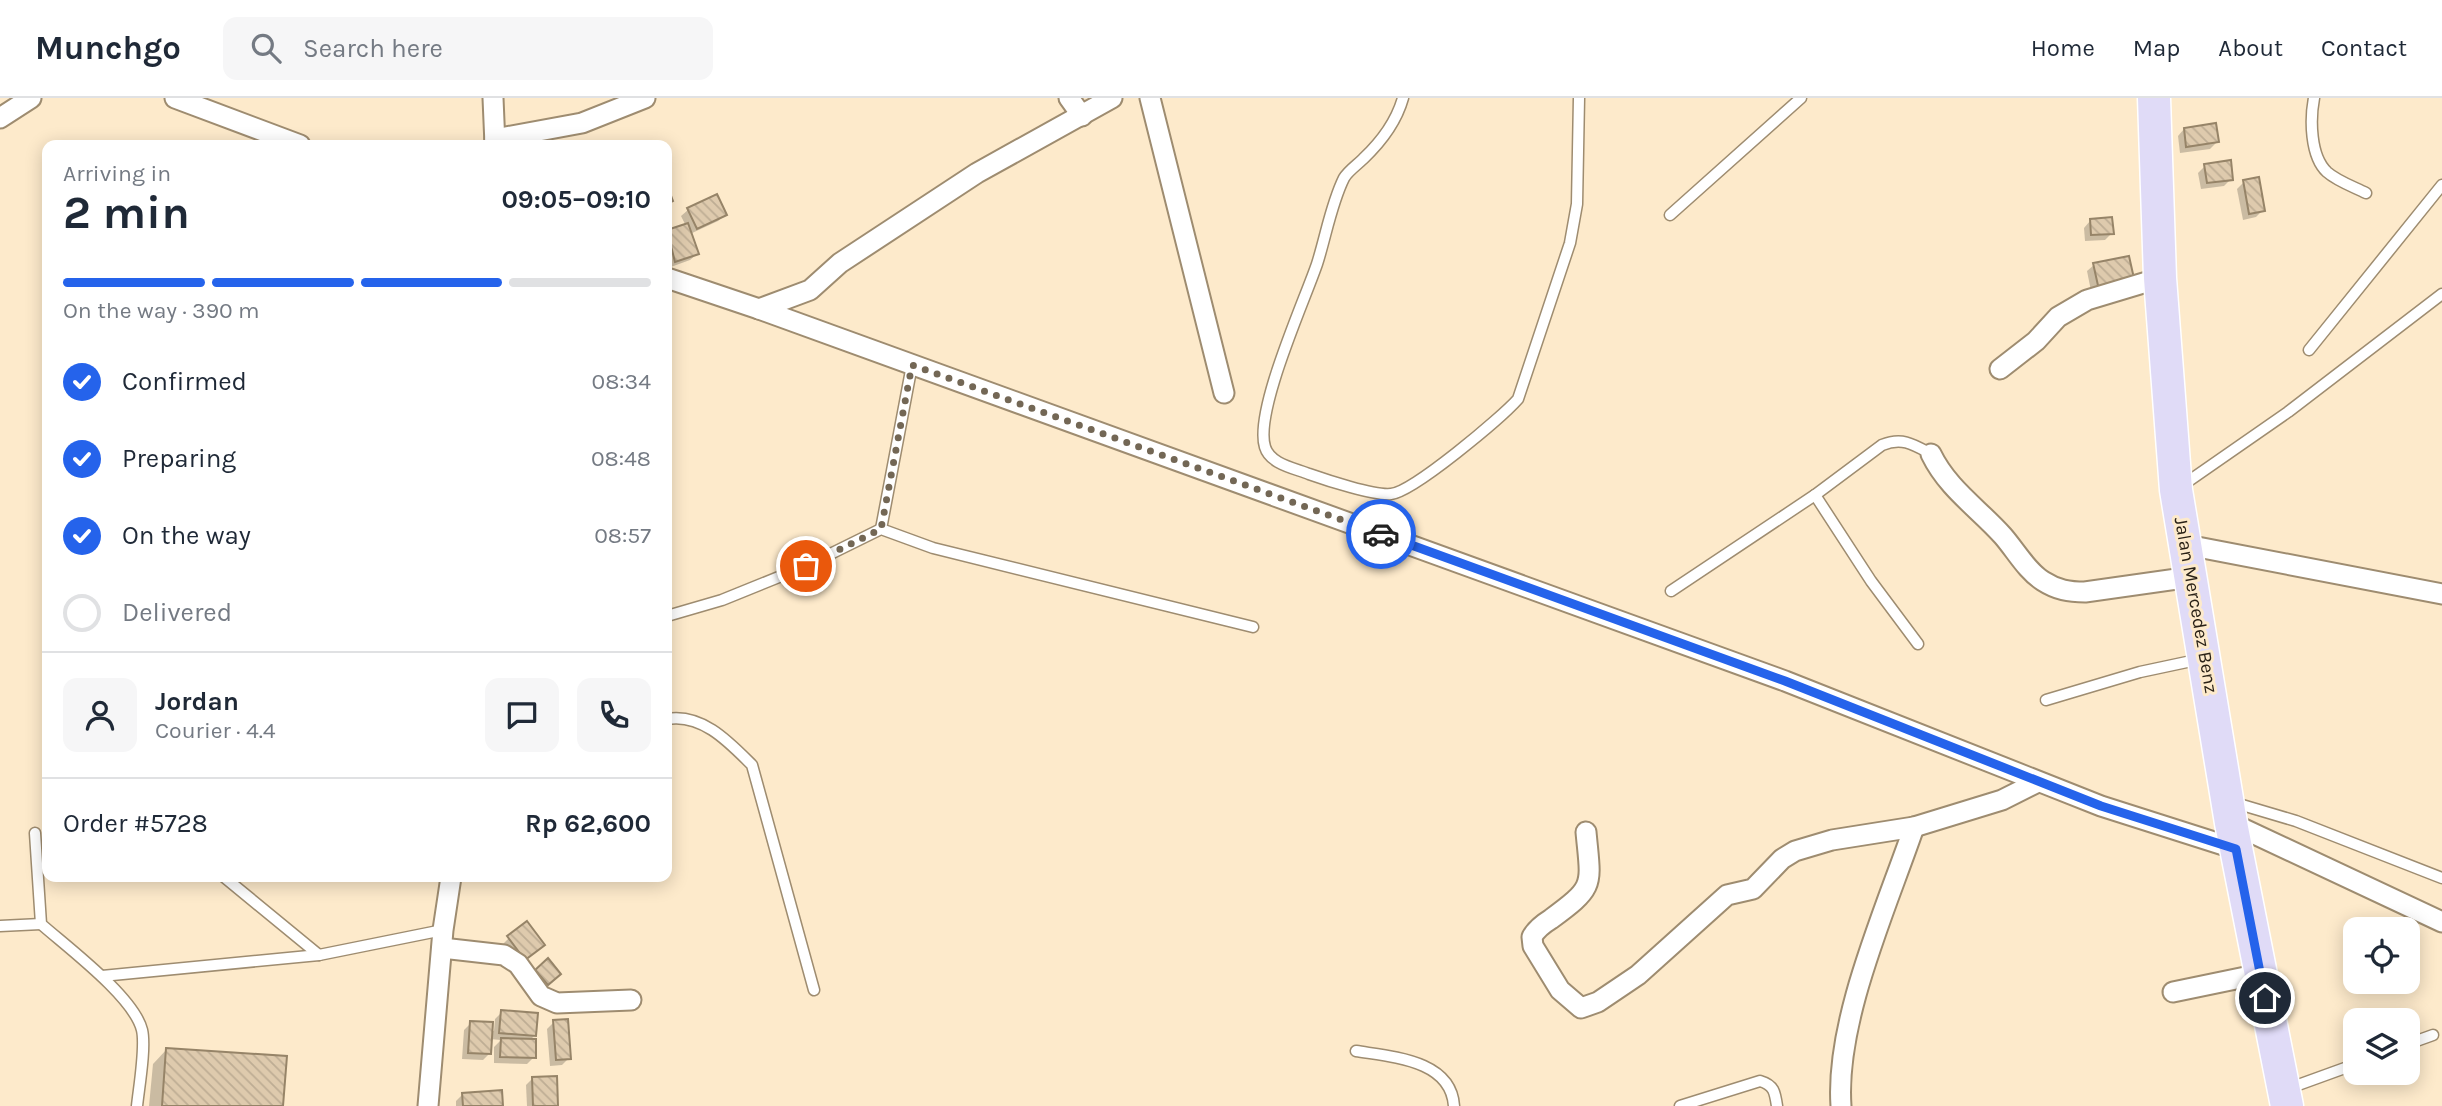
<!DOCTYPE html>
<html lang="en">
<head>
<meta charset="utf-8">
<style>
	:root { --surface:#fff; --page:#f6f6f7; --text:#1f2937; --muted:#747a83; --line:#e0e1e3; --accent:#2563eb }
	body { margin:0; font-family:Karla,sans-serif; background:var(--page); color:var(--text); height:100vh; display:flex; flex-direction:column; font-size:26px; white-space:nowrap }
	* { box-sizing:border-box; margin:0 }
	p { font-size:23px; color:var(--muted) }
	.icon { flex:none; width:38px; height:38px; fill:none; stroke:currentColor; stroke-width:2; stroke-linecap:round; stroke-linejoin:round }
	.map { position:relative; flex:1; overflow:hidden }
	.sheet { position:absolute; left:42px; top:42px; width:630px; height:742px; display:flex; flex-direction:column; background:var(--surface); border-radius:14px; box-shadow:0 4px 18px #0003 }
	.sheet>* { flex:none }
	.tools { position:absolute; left:2343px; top:819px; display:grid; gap:14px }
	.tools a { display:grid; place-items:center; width:77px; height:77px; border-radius:14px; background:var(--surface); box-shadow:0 4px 18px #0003; font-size:35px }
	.pin { position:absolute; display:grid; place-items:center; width:60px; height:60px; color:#fff; margin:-30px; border:4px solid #fff; border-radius:50%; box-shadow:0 2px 7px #0007 }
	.courier { position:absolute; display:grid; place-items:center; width:70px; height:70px; margin:-35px; border:5px solid #2563eb; border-radius:50%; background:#fff; color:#222; box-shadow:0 2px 9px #0007 }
	.overview em { font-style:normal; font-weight:700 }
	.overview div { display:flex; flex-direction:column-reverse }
	.overview { display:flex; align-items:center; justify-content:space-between; height:119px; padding:0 21px }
	h1 { font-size:46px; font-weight:700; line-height:52px }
	.bar { display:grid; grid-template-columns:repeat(4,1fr); gap:10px 7px; align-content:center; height:84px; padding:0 21px }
	.bar i { height:9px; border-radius:5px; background:var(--line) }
	.bar .on { background:var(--accent) }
	.bar p { grid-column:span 4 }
	.line { display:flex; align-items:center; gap:18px; padding:0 21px; border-top:2px solid var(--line) }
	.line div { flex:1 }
	.round { display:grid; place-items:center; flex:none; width:74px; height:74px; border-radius:14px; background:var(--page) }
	ol { padding:0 21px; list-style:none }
	li { display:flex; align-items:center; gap:21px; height:77px }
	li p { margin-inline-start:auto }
	li .icon { padding:7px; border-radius:50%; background:var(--accent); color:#fff; stroke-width:4 }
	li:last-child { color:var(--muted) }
	li i { width:38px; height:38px; border:4px solid var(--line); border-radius:50% }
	header { display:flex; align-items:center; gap:42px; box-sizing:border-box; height:98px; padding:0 35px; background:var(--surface); border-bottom:2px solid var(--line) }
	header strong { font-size:33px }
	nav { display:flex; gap:38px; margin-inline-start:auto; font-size:24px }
	.search { width:490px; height:63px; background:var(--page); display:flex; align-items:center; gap:18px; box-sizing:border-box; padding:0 24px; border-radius:14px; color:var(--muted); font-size:26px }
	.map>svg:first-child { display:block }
	.shadow { fill:#0003 }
	.building { fill:url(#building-back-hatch); stroke:#968468; stroke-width:2 }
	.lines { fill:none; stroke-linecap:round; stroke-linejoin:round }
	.lane-casing { stroke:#9e8c70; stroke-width:13 }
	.street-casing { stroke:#9e8c70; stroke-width:23 }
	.primary-casing { stroke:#fff; stroke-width:35 }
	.lane { stroke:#fff; stroke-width:10 }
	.street { stroke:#fff; stroke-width:19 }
	.primary { stroke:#e0dbf7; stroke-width:32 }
	.done { stroke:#736755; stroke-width:7; stroke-dasharray:0 12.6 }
	.route { stroke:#2563eb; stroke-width:9 }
	.labels { text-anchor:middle; stroke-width:6; stroke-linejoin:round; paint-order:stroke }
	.street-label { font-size:19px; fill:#292116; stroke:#fdeacb }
</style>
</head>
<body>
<header>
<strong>Munchgo</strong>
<div class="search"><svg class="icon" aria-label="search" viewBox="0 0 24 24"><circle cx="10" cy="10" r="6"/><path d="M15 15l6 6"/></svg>Search here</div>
<nav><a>Home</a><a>Map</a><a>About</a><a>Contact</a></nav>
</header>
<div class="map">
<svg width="2442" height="1008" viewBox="0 0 2442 1008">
	<defs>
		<pattern id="building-back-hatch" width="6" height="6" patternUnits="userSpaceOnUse" patternTransform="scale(1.75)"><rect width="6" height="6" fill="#decaad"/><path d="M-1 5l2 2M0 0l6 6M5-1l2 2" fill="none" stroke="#bead94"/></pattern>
	</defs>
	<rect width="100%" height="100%" fill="#fdeacb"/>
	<g class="shadow">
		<path d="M2184 31 2217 44 2210 51 2180 55 2178 38Z"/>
		<path d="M2205 68 2231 81 2224 88 2201 91 2198 75Z"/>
		<path d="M2244 84 2263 112 2256 119 2243 122 2237 91Z"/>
		<path d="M688 112 725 117 718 123 690 136 697 156 690 162 668 170 667 134 686 128 681 118Z"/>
		<path d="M2090 123 2112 135 2105 142 2085 143 2084 130Z"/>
		<path d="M2128 160 2092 198 2087 173 2094 167Z"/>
		<path d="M509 840 543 847 517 868 502 847Z"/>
		<path d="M536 873 552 882 540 893 529 879Z"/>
		<path d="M502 914 535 937 530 942 534 959 527 966 494 965V949L501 942 490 941V955L483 962 462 961 464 932 471 925 494 933 495 921Z"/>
		<path d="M554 924 569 960 562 967 550 968 547 931Z"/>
		<path d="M167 951 281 1008H149L153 966Z"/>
		<path d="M533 980 557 1008H527L526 987Z"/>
		<path d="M463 996 501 1008H456V1003Z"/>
	</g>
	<g class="building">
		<path d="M2216 25 2219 44 2186 49 2184 30Z"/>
		<path d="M2231 62 2233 82 2207 85 2204 66Z"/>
		<path d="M2259 79 2265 113 2249 116 2243 82Z"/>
		<path d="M667 87 673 103 667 106Z"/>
		<path d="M717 96 727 117 697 131 687 110Z"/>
		<path d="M2112 119 2114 136 2091 137 2090 121Z"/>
		<path d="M688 125 699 156 675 164 667 132Z"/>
		<path d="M2129 158 2135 185 2099 192 2093 165Z"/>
		<path d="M527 823 545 847 525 862 507 838Z"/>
		<path d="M548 860 561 876 548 887 535 872Z"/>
		<path d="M501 912 538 915 536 938 499 935Z"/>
		<path d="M568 921 571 961 556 962 553 922Z"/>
		<path d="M470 923 493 924 491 956 468 955Z"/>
		<path d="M501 940 536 941V960L500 959Z"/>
		<path d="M166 950 287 958 283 1008H162Z"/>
		<path d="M557 978 558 1008H533L532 979Z"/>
		<path d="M502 992 503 1008H463L462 995Z"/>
	</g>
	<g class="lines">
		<g class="lane-casing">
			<g id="lane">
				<path d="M1403 0C1396 25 1381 44 1363 61 1357 67 1348 73 1344 80 1331 106 1326 138 1317 166 1304 204 1254 314 1265 349 1270 366 1294 370 1309 376 1326 382 1375 398 1391 396 1413 394 1501 320 1518 301L1570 145 1577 106 1579 0"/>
				<path d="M2314 0C2310 21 2310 58 2327 74 2337 83 2354 89 2366 95"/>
				<path d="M1670 117 1801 0"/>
				<path d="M2309 252 2442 87"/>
				<path d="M2183 387 2288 314 2442 196"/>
				<path d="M1815 397 1871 483 1918 546"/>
				<path d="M881 431 912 267"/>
				<path d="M1671 493 1815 397 1882 347C1902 339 1913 346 1931 356"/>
				<path d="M667 518 722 502 806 468 881 431 933 450 1253 529"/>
				<path d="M2046 602 2140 574 2201 561"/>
				<path d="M667 621C702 615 729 644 752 667L814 892"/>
				<path d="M2232 704 2296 723 2442 780"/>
				<path d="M35 735 41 826C67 849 134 899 142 932 146 949 139 989 137 1008"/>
				<path d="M224 779 319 857"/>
				<path d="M0 828 41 826"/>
				<path d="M102 878 319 857 443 832"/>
				<path d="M2408 946 2433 937"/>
				<path d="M1356 953C1393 959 1451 962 1454 1008"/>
				<path d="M2287 991 2356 966"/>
				<path d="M1680 1008 1760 983C1774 987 1775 994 1777 1008"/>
			</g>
		</g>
		<g class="street-casing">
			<g id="street">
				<path d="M175 0 300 47"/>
				<path d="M493 0 495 47"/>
				<path d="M1069 0 1082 18"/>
				<path d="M1150 0 1224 295"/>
				<path d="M0 20 31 0"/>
				<path d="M495 41 582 25 645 0"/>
				<path d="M667 180 759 211 1785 583 2101 708 2236 751"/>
				<path d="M759 211 810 192 840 165 977 75 1112 0"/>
				<path d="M2000 271 2036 243 2058 219 2087 202 2160 180"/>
				<path d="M1931 356C1948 391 1978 410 2003 438 2016 453 2027 473 2043 483 2057 492 2069 494 2085 494L2191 479"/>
				<path d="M2187 447 2442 496"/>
				<path d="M2231 725 2442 824"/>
				<path d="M1586 734C1591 788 1596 788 1551 821 1543 826 1536 831 1532 839L1533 848 1560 892 1581 910 1598 904 1638 877 1727 797 1753 791 1782 761 1795 753 1832 742 1914 729 2002 702 2038 684"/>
				<path d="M442 850 504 857 518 866 541 898 557 905 631 902"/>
				<path d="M2173 894 2260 876"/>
				<path d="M428 1008 443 832 451 779"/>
				<path d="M1841 1008C1835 923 1886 811 1914 729"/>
			</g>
		</g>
		<g class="primary-casing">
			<path id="primary" d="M2154 0 2160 180 2176 392 2231 725 2287 1008"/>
		</g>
		<use href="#lane" class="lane"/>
		<use href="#street" class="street"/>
		<use href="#primary" class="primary"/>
	</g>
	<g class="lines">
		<path class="done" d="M806 468 881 431 912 267 1381 436"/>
		<path class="route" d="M1381 436 1785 583 2101 708 2236 751 2265 900"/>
	</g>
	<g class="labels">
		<g class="street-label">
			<text transform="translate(2197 507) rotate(80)" y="7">Jalan Mercedez Benz</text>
		</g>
	</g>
</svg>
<div class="tools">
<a><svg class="icon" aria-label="locate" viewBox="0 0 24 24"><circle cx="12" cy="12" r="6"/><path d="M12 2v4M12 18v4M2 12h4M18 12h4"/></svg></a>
<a><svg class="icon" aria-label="layers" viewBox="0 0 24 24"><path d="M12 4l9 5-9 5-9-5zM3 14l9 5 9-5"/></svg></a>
</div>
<div class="pin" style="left:806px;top:468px;background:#ea580c"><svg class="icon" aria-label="bag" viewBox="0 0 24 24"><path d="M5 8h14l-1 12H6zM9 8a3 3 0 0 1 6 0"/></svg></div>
<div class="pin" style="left:2265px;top:900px;background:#1f2937"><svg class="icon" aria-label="home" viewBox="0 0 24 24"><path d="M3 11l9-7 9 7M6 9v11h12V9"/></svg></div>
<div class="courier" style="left:1381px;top:436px"><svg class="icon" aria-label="car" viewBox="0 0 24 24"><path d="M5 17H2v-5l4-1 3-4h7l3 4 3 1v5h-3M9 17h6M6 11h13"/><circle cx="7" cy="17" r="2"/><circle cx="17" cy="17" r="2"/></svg></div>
<section class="sheet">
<div class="overview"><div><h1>2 min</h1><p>Arriving in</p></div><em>09:05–09:10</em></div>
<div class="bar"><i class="on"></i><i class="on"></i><i class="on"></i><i></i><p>On the way · 390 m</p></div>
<ol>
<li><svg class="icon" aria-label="check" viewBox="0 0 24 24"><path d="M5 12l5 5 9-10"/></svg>Confirmed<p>08:34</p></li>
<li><svg class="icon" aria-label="check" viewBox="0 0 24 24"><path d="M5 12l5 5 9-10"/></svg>Preparing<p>08:48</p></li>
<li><svg class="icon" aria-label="check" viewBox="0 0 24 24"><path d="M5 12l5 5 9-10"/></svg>On the way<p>08:57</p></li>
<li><i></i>Delivered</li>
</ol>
<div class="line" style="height:126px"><a class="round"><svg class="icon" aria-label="person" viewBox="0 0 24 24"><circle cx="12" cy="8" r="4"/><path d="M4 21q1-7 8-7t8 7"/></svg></a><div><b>Jordan</b><p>Courier · 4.4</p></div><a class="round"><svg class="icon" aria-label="chat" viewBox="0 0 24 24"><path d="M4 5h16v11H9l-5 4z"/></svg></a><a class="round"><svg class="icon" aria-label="phone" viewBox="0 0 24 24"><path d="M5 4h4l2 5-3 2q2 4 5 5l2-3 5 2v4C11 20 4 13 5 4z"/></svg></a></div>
<div class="line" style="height:91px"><div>Order #5728</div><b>Rp 62,600</b></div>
</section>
</div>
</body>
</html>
